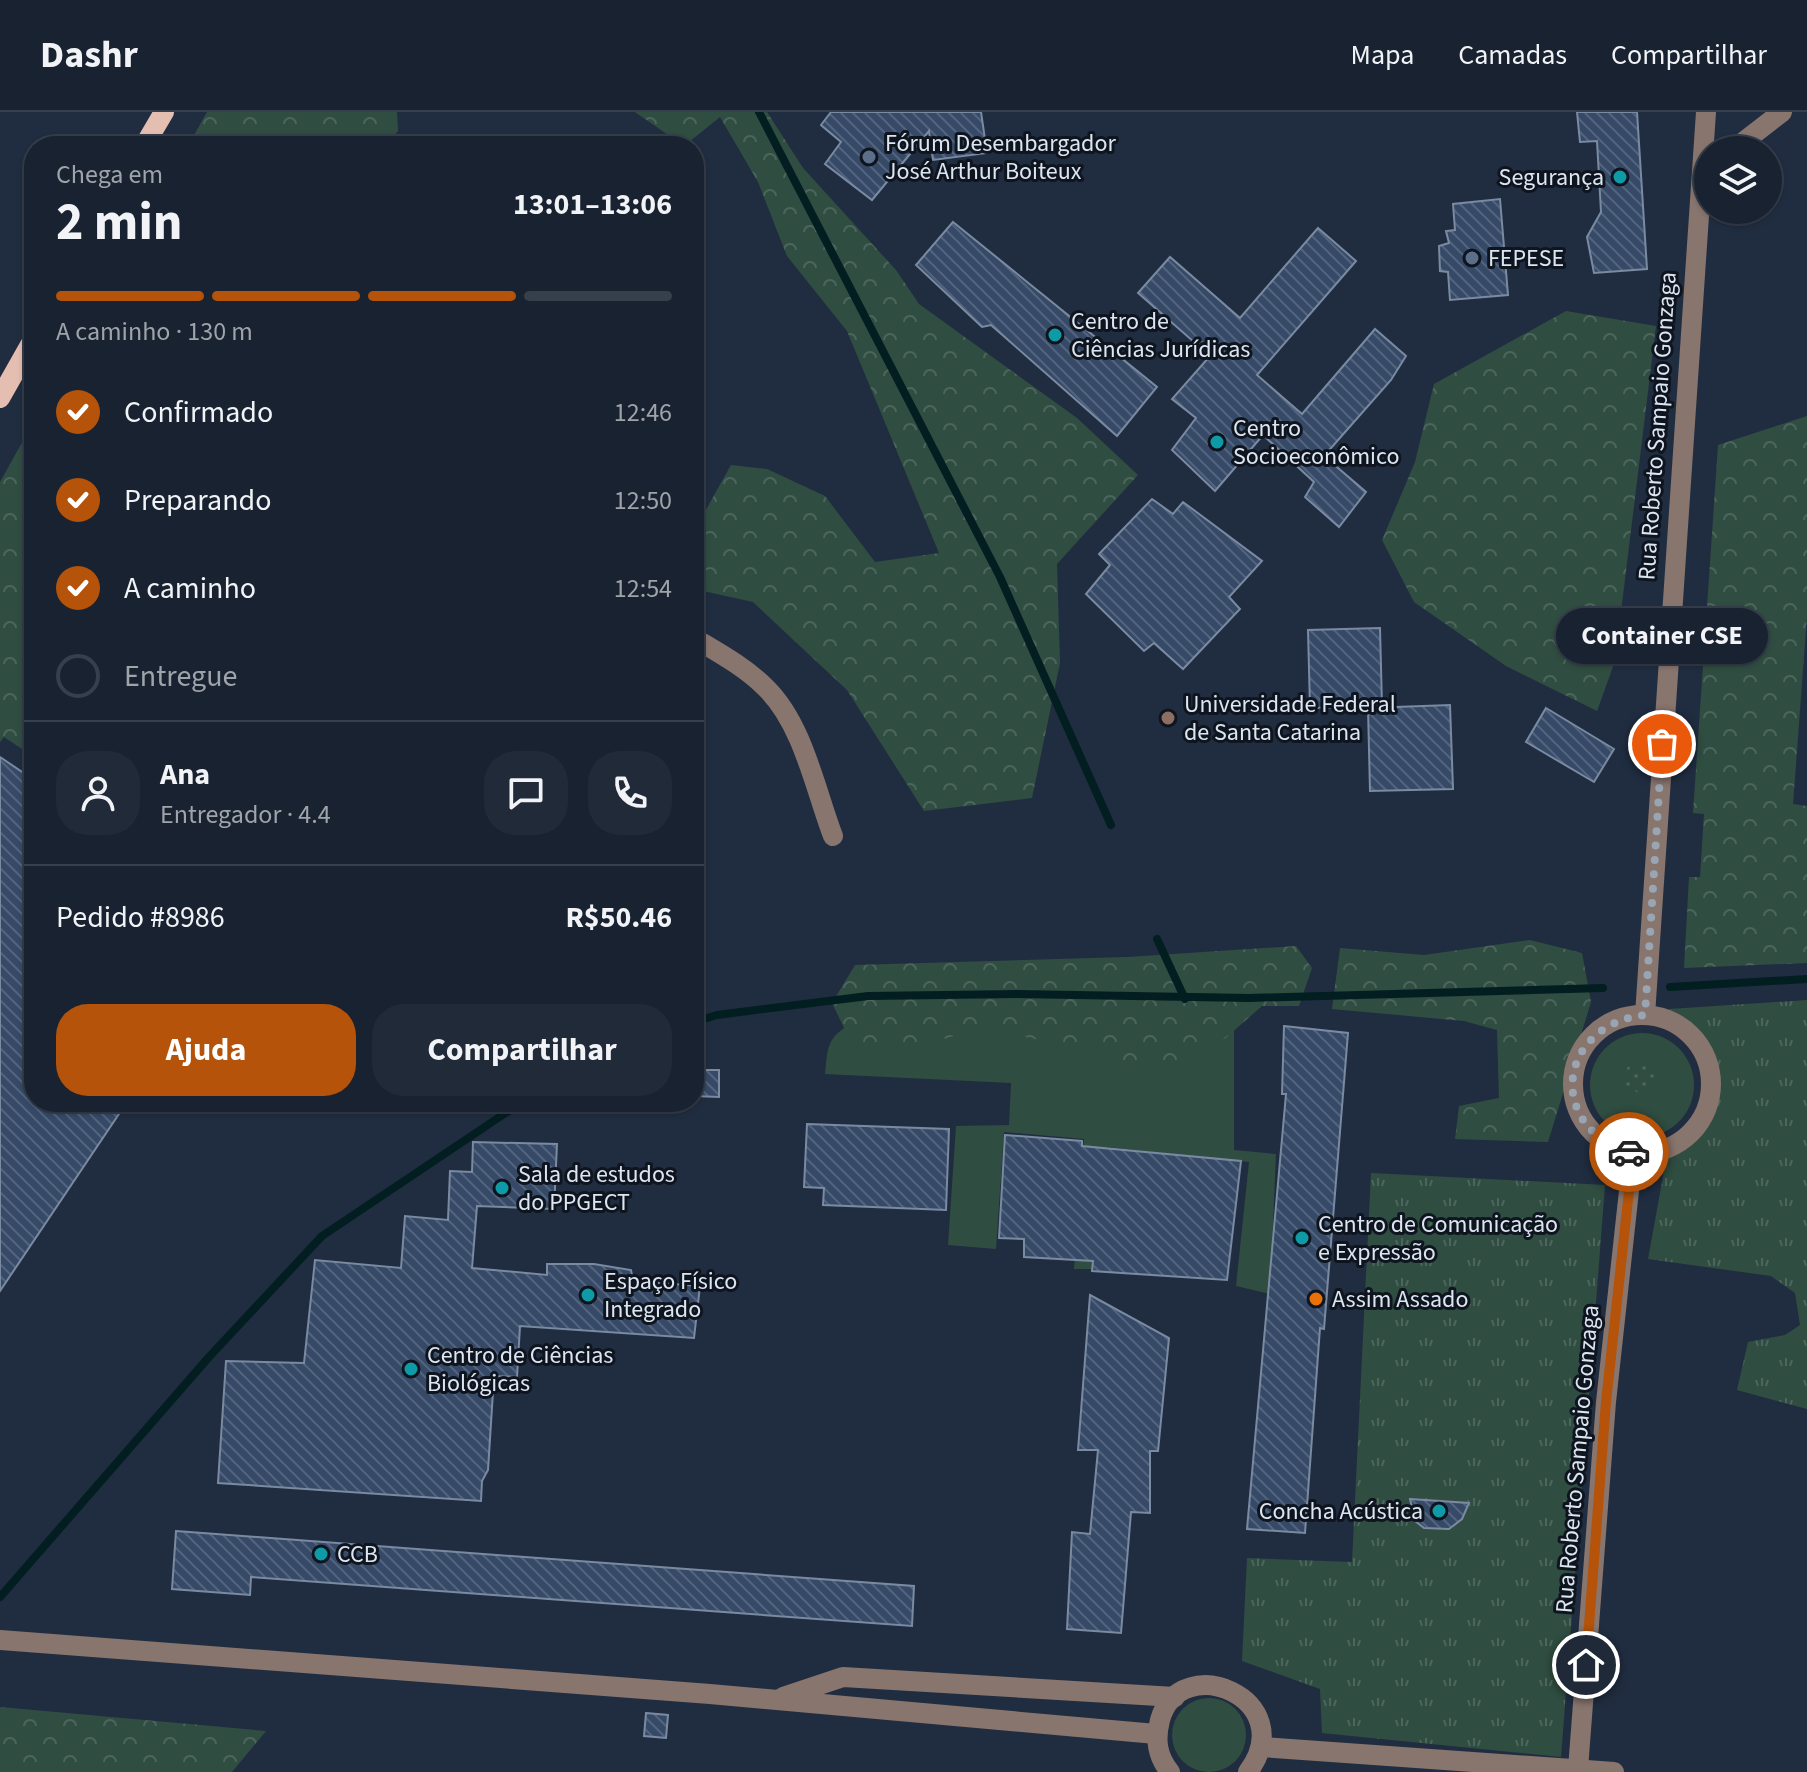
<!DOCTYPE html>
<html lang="pt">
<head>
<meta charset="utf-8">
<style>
	:root { --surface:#182230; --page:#212a38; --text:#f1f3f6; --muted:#9fa4ab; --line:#363f4c; --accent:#b45309 }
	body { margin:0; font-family:"Source Sans 3",sans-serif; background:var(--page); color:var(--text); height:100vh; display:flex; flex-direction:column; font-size:30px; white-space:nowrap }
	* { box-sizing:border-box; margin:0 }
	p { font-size:26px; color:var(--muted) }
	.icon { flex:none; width:44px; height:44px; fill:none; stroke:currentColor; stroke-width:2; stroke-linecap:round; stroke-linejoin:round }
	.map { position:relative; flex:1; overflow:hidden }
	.side { position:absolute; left:24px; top:24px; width:680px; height:976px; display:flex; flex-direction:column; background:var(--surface); border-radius:32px; box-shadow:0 2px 6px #0004,0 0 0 2px var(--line) }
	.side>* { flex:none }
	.tools { position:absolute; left:1694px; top:24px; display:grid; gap:16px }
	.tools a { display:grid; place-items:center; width:88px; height:88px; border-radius:50%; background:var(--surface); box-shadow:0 2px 6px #0004,0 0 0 2px var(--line); font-size:40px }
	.pin { position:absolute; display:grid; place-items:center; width:68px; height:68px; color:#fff; margin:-34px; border:4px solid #fff; border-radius:50%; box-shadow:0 2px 8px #0007 }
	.courier { position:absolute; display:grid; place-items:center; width:80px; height:80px; margin:-40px; border:6px solid #b45309; border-radius:50%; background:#fff; color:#222; box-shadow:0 2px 10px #0007 }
	.bubble { position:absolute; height:56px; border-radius:28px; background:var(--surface); box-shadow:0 2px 6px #0004,0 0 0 2px var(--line); font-size:26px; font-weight:700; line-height:56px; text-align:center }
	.head em { font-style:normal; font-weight:700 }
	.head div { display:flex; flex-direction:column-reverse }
	.head { display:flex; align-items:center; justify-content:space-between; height:136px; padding:0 32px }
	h1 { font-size:52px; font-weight:700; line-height:60px }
	.bar { display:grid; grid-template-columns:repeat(4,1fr); gap:12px 8px; align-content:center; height:96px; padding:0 32px }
	.bar i { height:10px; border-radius:6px; background:var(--line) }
	.bar .current { background:var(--accent) }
	.bar p { grid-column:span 4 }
	.line { display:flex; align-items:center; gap:20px; padding:0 32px; border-top:2px solid var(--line) }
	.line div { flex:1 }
	.round { display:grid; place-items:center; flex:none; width:84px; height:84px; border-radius:32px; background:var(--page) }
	ol { padding:0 32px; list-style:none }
	li { display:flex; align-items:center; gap:24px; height:88px }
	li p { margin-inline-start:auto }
	li .icon { padding:8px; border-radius:50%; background:var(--accent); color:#fff; stroke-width:4 }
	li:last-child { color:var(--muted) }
	li i { width:44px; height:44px; border:4px solid var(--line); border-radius:50% }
	.action { display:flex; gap:16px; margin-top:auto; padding:16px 32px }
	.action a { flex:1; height:92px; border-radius:32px; background:var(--accent); color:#fff; font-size:32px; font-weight:700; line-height:92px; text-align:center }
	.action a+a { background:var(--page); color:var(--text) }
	header { display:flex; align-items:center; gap:48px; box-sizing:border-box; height:112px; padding:0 40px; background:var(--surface); border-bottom:2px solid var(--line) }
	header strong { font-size:38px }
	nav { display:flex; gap:44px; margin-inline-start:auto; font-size:28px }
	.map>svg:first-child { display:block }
	.grass { fill:#304d41 }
	.forest { fill:url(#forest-crowns) }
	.park { fill:url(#park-tufts) }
	.garden { fill:url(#garden-dots) }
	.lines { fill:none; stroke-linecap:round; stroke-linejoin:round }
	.stream { stroke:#031e21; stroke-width:8 }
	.building { fill:url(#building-back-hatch); stroke:#7a8aa1; stroke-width:2 }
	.minor { stroke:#88756e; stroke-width:20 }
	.major { stroke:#e4beb0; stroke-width:20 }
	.done { stroke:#9aa5b4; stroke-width:8; stroke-dasharray:0 14.4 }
	.route { stroke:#b45309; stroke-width:10 }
	.service-dot { fill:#5c6f8a; stroke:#0f151e; stroke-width:3 }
	.culture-dot { fill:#0f9aa8; stroke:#0f151e; stroke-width:3 }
	.education-dot { fill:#8d6e63; stroke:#0f151e; stroke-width:3 }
	.food-dot { fill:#e8710a; stroke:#0f151e; stroke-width:3 }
	.labels { text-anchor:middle; stroke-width:6; stroke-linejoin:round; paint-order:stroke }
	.poi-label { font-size:24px; fill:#dce5f2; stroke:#0f151e; text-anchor:start }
	.street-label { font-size:24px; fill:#dce5f2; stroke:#0f151e }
</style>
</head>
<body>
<header>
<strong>Dashr</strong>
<nav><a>Mapa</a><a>Camadas</a><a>Compartilhar</a></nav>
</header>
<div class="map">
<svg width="1807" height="1660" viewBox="0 0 1807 1660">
	<defs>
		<pattern id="forest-crowns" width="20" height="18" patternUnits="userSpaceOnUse" patternTransform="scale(2)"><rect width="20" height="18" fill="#304d41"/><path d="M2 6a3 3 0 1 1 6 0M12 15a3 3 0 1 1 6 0" fill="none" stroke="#4d665d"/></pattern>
		<pattern id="park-tufts" width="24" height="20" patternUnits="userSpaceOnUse" patternTransform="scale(2)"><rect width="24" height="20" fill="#304d41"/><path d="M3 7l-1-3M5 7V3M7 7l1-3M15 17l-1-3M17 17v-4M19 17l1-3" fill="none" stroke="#4d665d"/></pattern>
		<pattern id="garden-dots" width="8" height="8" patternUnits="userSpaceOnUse" patternTransform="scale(2)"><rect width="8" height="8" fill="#304d41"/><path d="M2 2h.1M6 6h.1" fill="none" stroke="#4d665d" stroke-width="1.8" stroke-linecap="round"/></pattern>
		<pattern id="building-back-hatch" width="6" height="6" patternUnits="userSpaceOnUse" patternTransform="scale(2)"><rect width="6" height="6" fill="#364a68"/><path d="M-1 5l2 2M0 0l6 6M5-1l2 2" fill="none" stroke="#52647e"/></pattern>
	</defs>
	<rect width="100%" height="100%" fill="#202d40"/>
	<g class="grass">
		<path d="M1234 893V1038L1276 1042 1270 1182 1236 1174 1249 1050 1107 1035 1094 1157H1074L1084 1027 1004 1020 996 1137 948 1133 956 1014 1009 1013 1011 971 825 962C828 933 827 925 854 910Z"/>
		<circle cx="1642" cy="973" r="52"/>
		<circle cx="1209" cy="1623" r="37"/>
	</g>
	<g class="forest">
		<path d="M207 0H397L398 19 385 34H188Z"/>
		<path d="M635 0H767L803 56 896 158 919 192 1077 306 1138 363 1057 452 1060 551 1032 686 924 699 847 578 753 490 694 477V429L703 403 731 353 767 357 825 384 875 450 939 441 847 219 787 144 758 70 720 5 684 34Z"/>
		<path d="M1566 199 1656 214 1615 549 1597 599 1506 554 1414 490 1382 428 1415 350 1434 272Z"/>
		<path d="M1807 304V504L1793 692 1807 694V851L1684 856 1689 765H1700L1704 702 1693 701 1718 333Z"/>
		<path d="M34 309V645L4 625 0 630V370Z"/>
		<path d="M1530 828 1582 841 1591 890 1548 1030 1455 1027 1459 994 1499 986 1497 918 1464 909 1332 897 1340 836 1424 843Z"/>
		<path d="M1296 834 1312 856 1299 894H1262L1213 937 1170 959H1154L1085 937 980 916 914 936 851 930 832 891 855 853 1128 845Z"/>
		<path d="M0 1595 266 1619 232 1660H0Z"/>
	</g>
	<g class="park">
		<path d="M1807 888V1297L1737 1278 1748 1230 1785 1223 1800 1213 1795 1181 1771 1164 1648 1147 1668 1037C1724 999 1727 946 1669 908V897Z"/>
		<path d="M1371 1061 1605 1073 1561 1645 1322 1621 1320 1577 1242 1549 1247 1446 1352 1450Z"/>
	</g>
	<circle class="garden" cx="1639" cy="965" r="15"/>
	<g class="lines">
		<g class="stream">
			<path d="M759 0 1000 465 1111 713"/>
			<path d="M1157 827 1185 887"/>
			<path d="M1670 875 1807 867"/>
			<path d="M694 910 717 903 868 884 1017 882 1249 886 1603 876"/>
			<path d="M0 1485 209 1245 322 1124 522 990"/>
		</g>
	</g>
	<g class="building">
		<path d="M831 0H981L987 41 933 48 929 19 872 88 825 52 841 30 821 13Z"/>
		<path d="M1577 0H1637L1647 157 1594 161 1587 125 1601 100 1597 29 1580 30Z"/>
		<path d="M1500 87 1508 183 1450 188 1448 160 1440 159 1439 134 1449 131 1446 119 1455 118 1453 92Z"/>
		<path d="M953 110 1157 275 1117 324 991 213 982 215 916 153Z"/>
		<path d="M1318 116 1356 149 1257 263 1302 302 1375 217 1406 244 1391 268 1324 344 1366 380 1339 415 1305 385 1314 370 1263 323 1215 379 1172 338 1196 306 1172 287 1210 244 1138 181 1170 145 1240 206Z"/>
		<path d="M1152 387 1173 402 1183 390 1262 449 1229 485 1240 497 1183 557 1154 531 1144 539 1086 482 1110 453 1099 442Z"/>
		<path d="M1380 516 1382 594 1310 596 1308 518Z"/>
		<path d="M1450 593 1453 677 1370 679 1368 596Z"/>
		<path d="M1546 596 1614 637 1594 670 1526 630Z"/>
		<path d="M0 645 34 668V990H127L0 1179Z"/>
		<path d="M1284 914 1348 921 1324 1217 1320 1216 1305 1421 1247 1417 1286 982H1282Z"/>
		<path d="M694 958H719V985L694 984Z"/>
		<path d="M807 1012 949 1017 946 1098 823 1093 824 1076 804 1075Z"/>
		<path d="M1005 1023 1082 1029V1034L1241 1049 1227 1168 1092 1159 1093 1149 1024 1145V1127L999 1126Z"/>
		<path d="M473 1030 557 1032 554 1097 477 1094 472 1156 547 1163V1152H594L631 1158 633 1169 700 1174 694 1226 520 1214 517 1265 494 1264 488 1358 482 1369 481 1389 218 1371 226 1249 304 1251 315 1148 401 1156 405 1104 448 1108 450 1059 472 1060Z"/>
		<path d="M1090 1183 1169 1226 1158 1339H1150V1401L1131 1400 1121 1521 1067 1517 1072 1420 1090 1422 1098 1338H1078Z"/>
		<path d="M1410 1387 1469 1391 1462 1407 1449 1417 1424 1416 1415 1409Z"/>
		<path d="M176 1419 914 1474 912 1514 251 1465 250 1483 172 1477Z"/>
		<path d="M646 1601 668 1603 666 1626 644 1624Z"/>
	</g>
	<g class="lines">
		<g class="minor">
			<path d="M1733 38 1782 0"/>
			<path d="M694 526C719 541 745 555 766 576 803 612 815 677 833 724"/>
			<path d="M1645 903 1706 0"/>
			<circle cx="1642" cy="972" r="69"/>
			<path d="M0 1528 710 1582 1156 1622"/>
			<path d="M783 1585 843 1565 1175 1585"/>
			<path d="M1261 1635 1614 1660"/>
			<path d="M1578 1657 1606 1290 1633 1042"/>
			<path d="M1170 1660C1157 1644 1155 1628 1160 1608 1180 1536 1302 1587 1248 1660"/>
		</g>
		<g class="major">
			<path d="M144 34 164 0"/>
			<path d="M0 286 34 226"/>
		</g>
	</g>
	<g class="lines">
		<path class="done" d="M1629 1040C1545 1014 1558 913 1645 903L1662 632"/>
		<path class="route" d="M1586 1553 1606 1290 1633 1042 1629 1040"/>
	</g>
	<g class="service-dot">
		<circle cx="869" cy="45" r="8"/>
		<circle cx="1472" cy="146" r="8"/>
	</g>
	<g class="culture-dot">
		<circle cx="1620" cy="65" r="8"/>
		<circle cx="1055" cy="223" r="8"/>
		<circle cx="1217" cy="330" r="8"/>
		<circle cx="502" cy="1076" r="8"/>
		<circle cx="1302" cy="1126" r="8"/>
		<circle cx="588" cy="1183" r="8"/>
		<circle cx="411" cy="1257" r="8"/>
		<circle cx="1439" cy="1399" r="8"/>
		<circle cx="321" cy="1442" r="8"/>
	</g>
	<circle class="education-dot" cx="1168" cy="606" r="8"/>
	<circle class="food-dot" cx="1316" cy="1187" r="8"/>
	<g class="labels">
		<g class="poi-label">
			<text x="885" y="39">Fórum Desembargador<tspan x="885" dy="28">José Arthur Boiteux</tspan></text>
			<text x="1604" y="73" text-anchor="end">Segurança</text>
			<text x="1488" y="154">FEPESE</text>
			<text x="1071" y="217">Centro de<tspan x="1071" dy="28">Ciências Jurídicas</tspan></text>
			<text x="1233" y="324">Centro<tspan x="1233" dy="28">Socioeconômico</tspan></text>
			<text x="1184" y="600">Universidade Federal<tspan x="1184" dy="28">de Santa Catarina</tspan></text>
			<text x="518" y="1070">Sala de estudos<tspan x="518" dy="28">do PPGECT</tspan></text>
			<text x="1318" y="1120">Centro de Comunicação<tspan x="1318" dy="28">e Expressão</tspan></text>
			<text x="604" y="1177">Espaço Físico<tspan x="604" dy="28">Integrado</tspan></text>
			<text x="1332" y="1195">Assim Assado</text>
			<text x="427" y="1251">Centro de Ciências<tspan x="427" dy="28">Biológicas</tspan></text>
			<text x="1423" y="1407" text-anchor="end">Concha Acústica</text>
			<text x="337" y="1450">CCB</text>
		</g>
		<g class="street-label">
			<text transform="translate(1657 314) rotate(-86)" y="8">Rua Roberto Sampaio Gonzaga</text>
			<text transform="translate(1577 1347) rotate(-85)" y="8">Rua Roberto Sampaio Gonzaga</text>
		</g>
	</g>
</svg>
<div class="tools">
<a><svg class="icon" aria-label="layers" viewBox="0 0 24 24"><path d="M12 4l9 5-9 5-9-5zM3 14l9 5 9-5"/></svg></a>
</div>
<div class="pin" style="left:1662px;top:632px;background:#ea580c"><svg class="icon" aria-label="bag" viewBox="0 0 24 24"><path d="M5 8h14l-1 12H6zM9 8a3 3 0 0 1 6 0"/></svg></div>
<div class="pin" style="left:1586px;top:1553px;background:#1f2937"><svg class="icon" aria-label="home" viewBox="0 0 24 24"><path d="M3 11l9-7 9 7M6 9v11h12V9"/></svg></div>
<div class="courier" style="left:1629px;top:1040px"><svg class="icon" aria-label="car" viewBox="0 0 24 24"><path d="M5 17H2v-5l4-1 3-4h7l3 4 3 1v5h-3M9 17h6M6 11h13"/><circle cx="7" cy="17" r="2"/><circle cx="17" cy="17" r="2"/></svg></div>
<div class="bubble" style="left:1556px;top:496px;width:212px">Container CSE</div>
<section class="side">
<div class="head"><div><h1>2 min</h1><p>Chega em</p></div><em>13:01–13:06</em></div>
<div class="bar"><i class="current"></i><i class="current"></i><i class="current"></i><i></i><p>A caminho · 130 m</p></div>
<ol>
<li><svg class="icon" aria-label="check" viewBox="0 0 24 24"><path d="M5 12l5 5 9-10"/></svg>Confirmado<p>12:46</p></li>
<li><svg class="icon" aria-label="check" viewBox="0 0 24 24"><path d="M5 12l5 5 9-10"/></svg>Preparando<p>12:50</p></li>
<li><svg class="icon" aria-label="check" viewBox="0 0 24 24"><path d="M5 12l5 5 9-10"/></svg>A caminho<p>12:54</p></li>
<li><i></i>Entregue</li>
</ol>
<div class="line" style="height:144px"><a class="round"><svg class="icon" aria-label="person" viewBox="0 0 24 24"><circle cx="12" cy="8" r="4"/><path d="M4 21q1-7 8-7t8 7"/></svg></a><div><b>Ana</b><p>Entregador · 4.4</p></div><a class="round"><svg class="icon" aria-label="chat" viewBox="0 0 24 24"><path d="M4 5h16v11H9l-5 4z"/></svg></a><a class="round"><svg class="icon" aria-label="phone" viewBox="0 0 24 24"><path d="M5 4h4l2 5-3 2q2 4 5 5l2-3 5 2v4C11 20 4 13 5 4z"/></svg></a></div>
<div class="line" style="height:104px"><div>Pedido #8986</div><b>R$50.46</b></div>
<div class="action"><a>Ajuda</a><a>Compartilhar</a></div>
</section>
</div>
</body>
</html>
